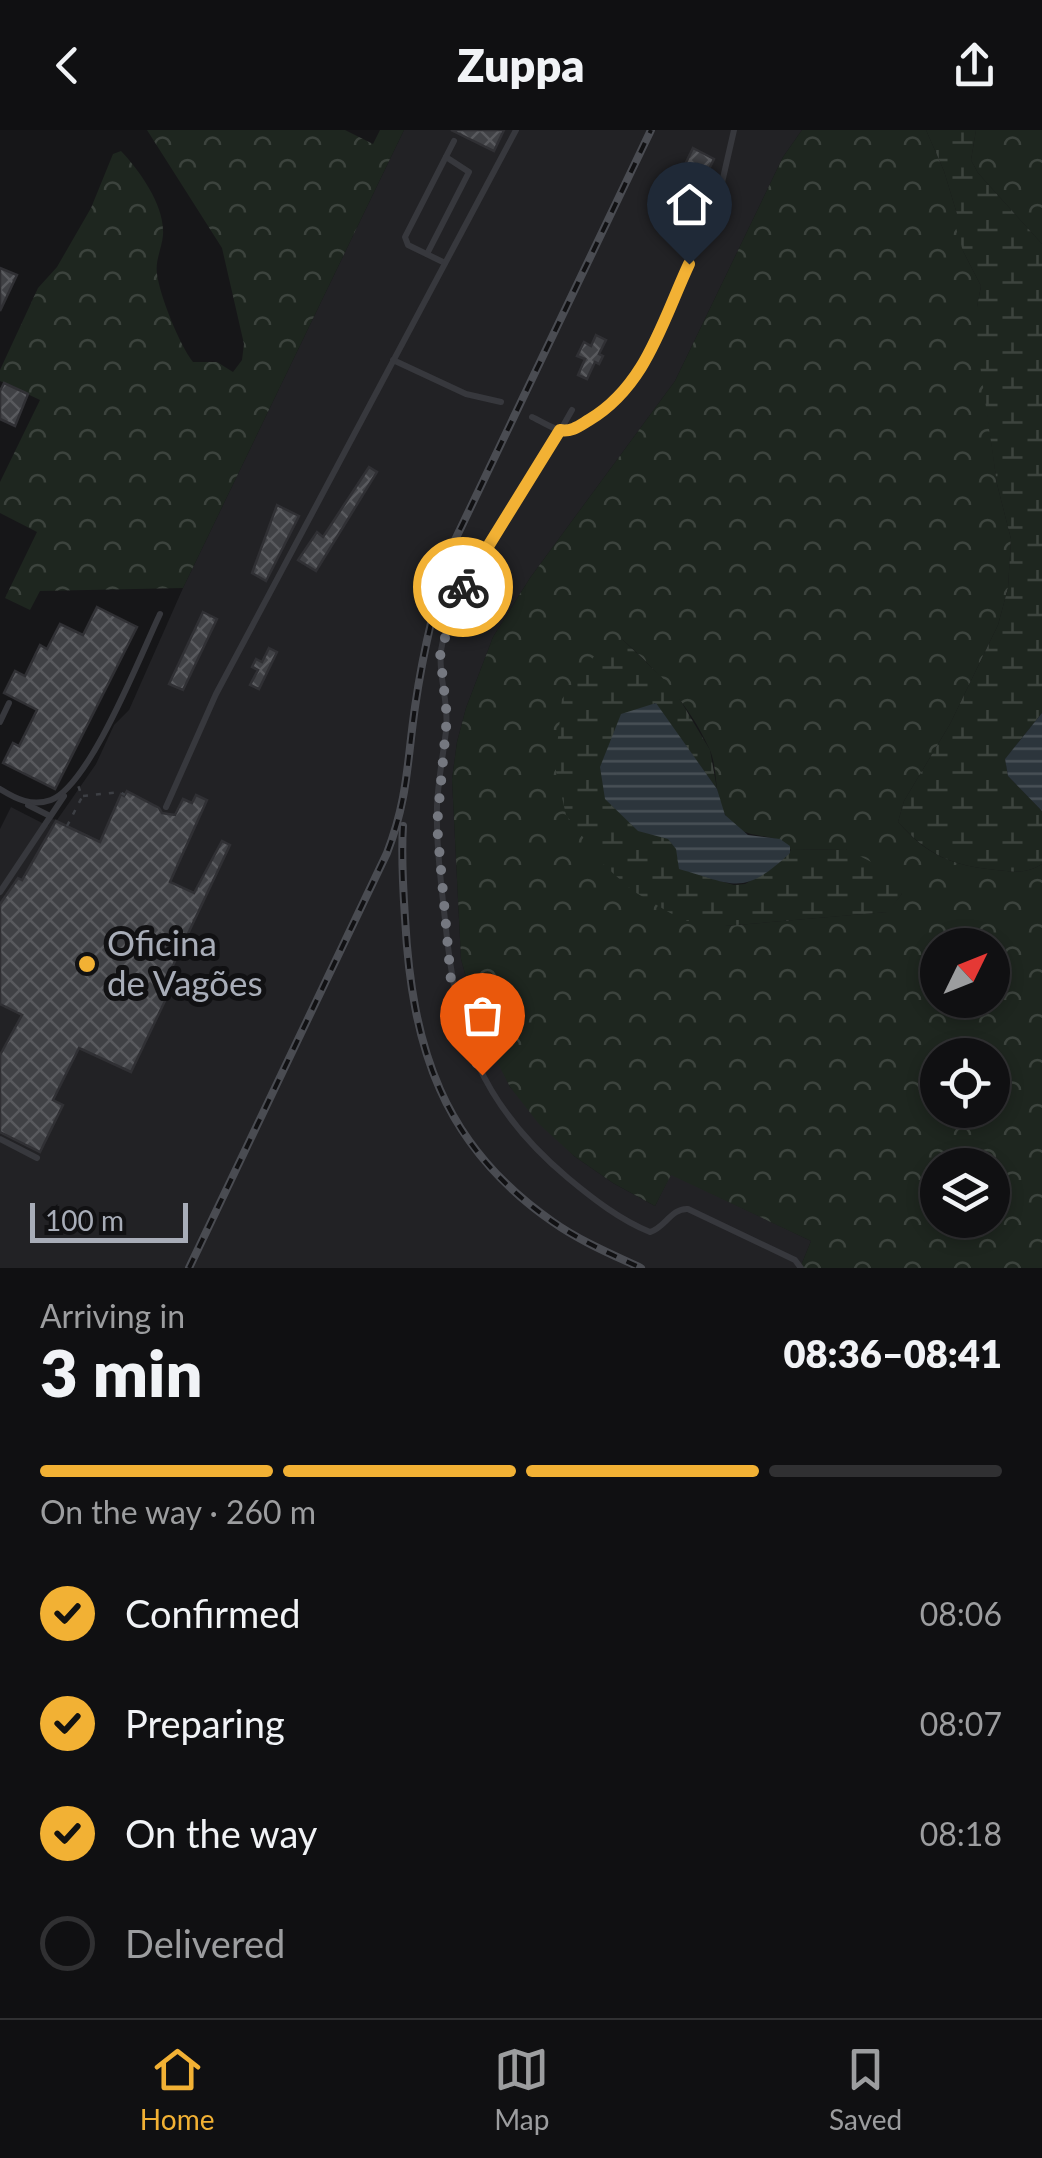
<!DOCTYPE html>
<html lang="en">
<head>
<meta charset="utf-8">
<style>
	:root { --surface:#101012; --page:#19191b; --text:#f1f3f6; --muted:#9c9d9f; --line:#303032; --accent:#f2b134 }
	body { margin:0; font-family:Lato,sans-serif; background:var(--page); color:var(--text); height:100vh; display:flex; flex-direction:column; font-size:38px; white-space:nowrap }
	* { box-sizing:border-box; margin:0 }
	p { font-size:32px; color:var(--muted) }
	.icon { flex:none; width:55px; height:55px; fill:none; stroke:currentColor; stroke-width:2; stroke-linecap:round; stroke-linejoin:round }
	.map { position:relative; height:1138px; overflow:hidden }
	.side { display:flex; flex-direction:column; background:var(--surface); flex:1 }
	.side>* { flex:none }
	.needle { width:65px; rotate:47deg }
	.controls { position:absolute; left:920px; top:798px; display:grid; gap:20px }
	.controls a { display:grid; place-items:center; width:90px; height:90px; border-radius:50%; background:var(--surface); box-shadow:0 5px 15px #0003,0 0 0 2px var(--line); font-size:50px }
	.scale { position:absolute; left:30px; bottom:25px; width:158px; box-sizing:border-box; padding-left:10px; border:5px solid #a8adb8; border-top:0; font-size:28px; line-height:35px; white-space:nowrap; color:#a8adb8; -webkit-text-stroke:8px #111113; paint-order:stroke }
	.pin { position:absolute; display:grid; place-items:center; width:85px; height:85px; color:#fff; margin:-102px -42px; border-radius:50% 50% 50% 0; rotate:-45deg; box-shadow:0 0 10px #0007 }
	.pin .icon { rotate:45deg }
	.courier { position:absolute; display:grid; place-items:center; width:100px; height:100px; margin:-50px; border:8px solid #f2b134; border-radius:50%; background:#fff; color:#222; box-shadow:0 2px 12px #0007 }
	.head em { font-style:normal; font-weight:800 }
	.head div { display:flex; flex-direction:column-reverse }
	.head { display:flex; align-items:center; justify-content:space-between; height:170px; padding:0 40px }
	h1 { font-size:65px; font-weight:800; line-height:75px }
	.bar { display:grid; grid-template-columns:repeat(4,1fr); gap:15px 10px; align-content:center; height:120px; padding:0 40px }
	.bar i { height:12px; border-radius:8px; background:var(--line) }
	.bar .on { background:var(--accent) }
	.bar p { grid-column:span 4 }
	ol { padding:0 40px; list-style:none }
	li { display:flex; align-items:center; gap:30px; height:110px }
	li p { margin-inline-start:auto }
	li .icon { padding:10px; border-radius:50%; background:var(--accent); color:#111; stroke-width:4 }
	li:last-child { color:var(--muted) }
	li i { width:55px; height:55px; border:5px solid var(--line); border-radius:50% }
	header { display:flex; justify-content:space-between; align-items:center; height:130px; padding:0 40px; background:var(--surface); font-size:45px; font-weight:800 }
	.tabs { display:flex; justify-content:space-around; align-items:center; height:140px; border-top:2px solid var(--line); background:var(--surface); font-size:28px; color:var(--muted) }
	.tabs a { display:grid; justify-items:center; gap:5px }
	.tabs .on { color:var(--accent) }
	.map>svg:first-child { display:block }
	.built { fill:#222225 }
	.forest { fill:url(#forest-crowns); fill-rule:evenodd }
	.wetland { fill:url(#wetland-marsh) }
	.water { fill:url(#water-rules) }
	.building { fill:url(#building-cross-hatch); stroke:#303034; stroke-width:2.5 }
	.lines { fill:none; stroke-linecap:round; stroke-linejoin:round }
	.path { stroke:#3d3f44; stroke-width:2.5; stroke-dasharray:5 8; stroke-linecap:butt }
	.service { stroke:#37383d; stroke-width:6 }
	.rail-casing { stroke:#4a4c52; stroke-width:8 }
	.rail { stroke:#111113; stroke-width:4; stroke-dasharray:11; stroke-linecap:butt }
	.done { stroke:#757880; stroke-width:10; stroke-dasharray:0 18 }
	.route { stroke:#f2b134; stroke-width:12 }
	.poi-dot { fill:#f2b134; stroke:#111113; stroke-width:4 }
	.labels { text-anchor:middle; stroke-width:10; stroke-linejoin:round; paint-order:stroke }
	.poi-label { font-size:35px; fill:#a8adb8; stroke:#111113; text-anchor:start }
</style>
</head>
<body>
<header><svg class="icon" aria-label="back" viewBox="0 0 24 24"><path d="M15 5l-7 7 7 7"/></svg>Zuppa<svg class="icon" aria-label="share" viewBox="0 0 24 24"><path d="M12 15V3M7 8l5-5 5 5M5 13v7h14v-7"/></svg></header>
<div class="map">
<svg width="1042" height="1138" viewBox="0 0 1042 1138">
	<defs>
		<pattern id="forest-crowns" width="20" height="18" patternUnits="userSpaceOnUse" patternTransform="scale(2.5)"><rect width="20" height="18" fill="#1e261f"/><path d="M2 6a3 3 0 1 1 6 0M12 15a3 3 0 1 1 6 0" fill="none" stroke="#3c433d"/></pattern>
		<pattern id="wetland-marsh" width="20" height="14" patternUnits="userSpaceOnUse" patternTransform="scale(2.5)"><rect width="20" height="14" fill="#1e261f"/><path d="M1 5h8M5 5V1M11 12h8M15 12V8" fill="none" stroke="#3c433d"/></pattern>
		<pattern id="water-rules" width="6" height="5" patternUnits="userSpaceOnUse" patternTransform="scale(2.5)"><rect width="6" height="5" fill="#2c353c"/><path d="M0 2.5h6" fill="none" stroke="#485056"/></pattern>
		<pattern id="building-cross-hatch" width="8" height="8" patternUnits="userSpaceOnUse" patternTransform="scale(2.5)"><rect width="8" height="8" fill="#404145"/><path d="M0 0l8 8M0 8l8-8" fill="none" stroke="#595a5e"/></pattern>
	</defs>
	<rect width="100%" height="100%" fill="#161618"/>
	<path class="built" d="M404 0H802L783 27 675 251 530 448 493 507 466 578 457 612 452 649 461 829 474 877 510 957 574 1026 613 1053 655 1076 671 1044 811 1111 800 1138H0V699L11 677 48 696 52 689 57 690 96 634 114 595 129 580 183 458Z"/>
	<g class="forest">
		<path d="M147 0H345L373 14 380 0H404L183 458 40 461 30 480 5 468 37 402 0 383V352L40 270 0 251V240L38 158 57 137 91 78 113 24 121 21C140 41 165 76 163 105 162 118 155 130 157 144 160 166 179 214 193 232H217L233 242 242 230 244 214 222 118Z"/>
		<path d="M802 0H926L944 41 957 84 963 121 981 156 977 177 978 214 997 354 1011 409 1008 458 998 495 950 594 904 671 898 692C928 726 951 735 996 740 1014 742 1026 744 1042 734V1138H800L811 1111 671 1045 655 1076 613 1053 574 1026 539 994 510 957 490 918 474 877 461 829 452 649 457 612 466 578 493 507 530 448 675 251 783 27ZM622 509C657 541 689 574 709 618 719 639 713 667 726 686 744 715 776 698 791 720L846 719 902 764 887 782 725 796ZM938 815H992V870H938ZM938 925H992V980H938ZM938 1035H992V1090H938Z"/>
		<path d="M976 0H1042V114L978 43 971 30Z"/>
	</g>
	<g class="wetland">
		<path d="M926 0H976L971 30 978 43 1042 114V583L1005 629 1008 646 1042 681V734C1026 744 1014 742 996 740 951 735 929 726 898 692L904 671 950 594 998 495 1008 458 1011 409 997 354 977 214V177L981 156 963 121 956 98 957 84 944 41Z"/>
		<path d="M622 509 673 558 710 620 717 659 655 573 607 613 600 636 605 669 638 701 668 709 676 719 679 739 734 755 745 754 770 740 791 720 846 719 889 741 902 764 888 782 725 796 682 790 633 761 605 736 566 685 555 636 562 569 595 525Z"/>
	</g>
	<g class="water">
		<path d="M656 573 717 659 725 685 748 705 780 709 790 716V723C743 767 735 755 679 739L676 719 668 709 638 701 605 669 600 637 621 584Z"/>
		<path d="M1042 583V681L1008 646 1005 629Z"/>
	</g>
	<g class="building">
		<path d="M451 0H504L494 21Z"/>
		<path d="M693 18 714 29 702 53 681 43Z"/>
		<path d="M0 138 17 145 0 181Z"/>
		<path d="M596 205 606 210 599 224 603 226 599 234 595 232 587 249 578 245 585 229 577 226 584 212 591 216Z"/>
		<path d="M4 253 28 264 15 296 0 289V261Z"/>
		<path d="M369 337 377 342 316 441 298 430 317 402 323 407Z"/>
		<path d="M277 375 299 386 266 451 252 443Z"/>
		<path d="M97 477 137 497 55 659 3 633 13 613 19 616 37 580 4 563 15 541 25 546 40 515 47 519 60 494 83 505Z"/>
		<path d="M203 482 217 489 183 560 169 554Z"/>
		<path d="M269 518 277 522 259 559 250 555 258 540 252 537 256 529 262 532Z"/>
		<path d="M127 661 159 678 162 683 175 685 183 669 192 673 196 665 207 670 170 752 194 763 222 711 230 715 168 846 175 850 131 942 79 918 53 970 63 975 40 1022 0 1002V925L22 885 0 874V774L18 748 22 750 56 691 100 712 121 664 124 666Z"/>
	</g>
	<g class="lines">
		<g class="path">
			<path d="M83 666 120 662 125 665"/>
			<path d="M67 696 82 667 78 655"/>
		</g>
		<g class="service">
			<path d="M427 124 469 42 446 27"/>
			<path d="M445 133 408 115 405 107 454 11"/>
			<path d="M393 230 466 264 501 272"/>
			<path d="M572 280C556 308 540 337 523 365 493 412 456 455 443 510 435 540 450 571 446 601 443 626 438 651 437 676 436 714 441 752 445 790 456 902 479 973 568 1048 592 1068 620 1090 650 1102 665 1098 671 1078 688 1079L795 1130 801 1138"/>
			<path d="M532 287C541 291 558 303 569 301 588 298 620 269 632 254L718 70 734 0"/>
			<path d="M0 592 9 573"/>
			<path d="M0 659C16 669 32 677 51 670 90 655 141 524 160 484"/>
			<path d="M28 675 50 686"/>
			<path d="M166 677 216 564 516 0"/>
			<path d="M0 762 64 666"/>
			<path d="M0 1009 37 1028"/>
		</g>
		<g class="rail-casing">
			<g id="rail">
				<path d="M403 696C401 727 403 758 405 788 412 917 442 1015 553 1092 580 1111 611 1124 641 1138"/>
				<path d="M189 1138 387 723C408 669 407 632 415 577 423 522 437 462 455 410L651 0"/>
			</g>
		</g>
		<use href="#rail" class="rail"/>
	</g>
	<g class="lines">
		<path class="done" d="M463 457 440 522 447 587 437 695 451 851 466 909 482 945"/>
		<path class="route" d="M463 457 560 300C572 302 579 296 589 290 646 256 662 192 689 134"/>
	</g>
	<circle class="poi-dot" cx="87" cy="834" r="10"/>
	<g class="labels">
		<g class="poi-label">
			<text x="107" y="826">Oficina<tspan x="107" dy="40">de Vagões</tspan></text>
		</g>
	</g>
</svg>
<div class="controls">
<a><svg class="needle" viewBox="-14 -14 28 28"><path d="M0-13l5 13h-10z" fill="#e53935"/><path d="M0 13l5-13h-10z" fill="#9c9d9f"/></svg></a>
<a><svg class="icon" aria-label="locate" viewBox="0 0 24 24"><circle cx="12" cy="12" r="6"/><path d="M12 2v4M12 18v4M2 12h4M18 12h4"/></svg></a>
<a><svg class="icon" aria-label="layers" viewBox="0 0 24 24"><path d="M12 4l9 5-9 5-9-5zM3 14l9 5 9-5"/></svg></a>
</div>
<div class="scale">100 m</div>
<div class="pin" style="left:482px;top:945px;background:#ea580c"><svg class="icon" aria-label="bag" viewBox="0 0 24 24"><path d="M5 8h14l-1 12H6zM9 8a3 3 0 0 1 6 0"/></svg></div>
<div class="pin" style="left:689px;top:134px;background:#1f2937"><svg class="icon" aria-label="home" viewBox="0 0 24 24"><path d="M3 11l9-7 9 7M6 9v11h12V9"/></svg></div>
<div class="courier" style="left:463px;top:457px"><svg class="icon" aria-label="bike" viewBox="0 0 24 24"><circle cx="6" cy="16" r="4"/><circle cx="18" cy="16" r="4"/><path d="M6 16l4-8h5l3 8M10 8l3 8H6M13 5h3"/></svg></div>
</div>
<section class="side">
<div class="head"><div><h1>3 min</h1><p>Arriving in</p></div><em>08:36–08:41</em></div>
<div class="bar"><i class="on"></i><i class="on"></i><i class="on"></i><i></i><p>On the way · 260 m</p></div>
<ol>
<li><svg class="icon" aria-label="check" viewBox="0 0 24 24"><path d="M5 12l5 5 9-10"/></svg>Confirmed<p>08:06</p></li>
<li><svg class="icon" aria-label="check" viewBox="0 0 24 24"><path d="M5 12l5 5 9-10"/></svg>Preparing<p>08:07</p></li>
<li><svg class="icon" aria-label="check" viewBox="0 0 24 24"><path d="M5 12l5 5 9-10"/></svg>On the way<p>08:18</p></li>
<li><i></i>Delivered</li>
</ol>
</section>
<nav class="tabs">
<a class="on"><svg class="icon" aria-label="home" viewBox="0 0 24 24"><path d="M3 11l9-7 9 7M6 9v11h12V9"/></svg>Home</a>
<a><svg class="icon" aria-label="map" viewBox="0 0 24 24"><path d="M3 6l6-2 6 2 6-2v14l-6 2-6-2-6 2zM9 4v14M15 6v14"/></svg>Map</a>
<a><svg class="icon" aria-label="saved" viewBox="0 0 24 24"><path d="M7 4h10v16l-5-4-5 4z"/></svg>Saved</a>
</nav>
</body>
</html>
